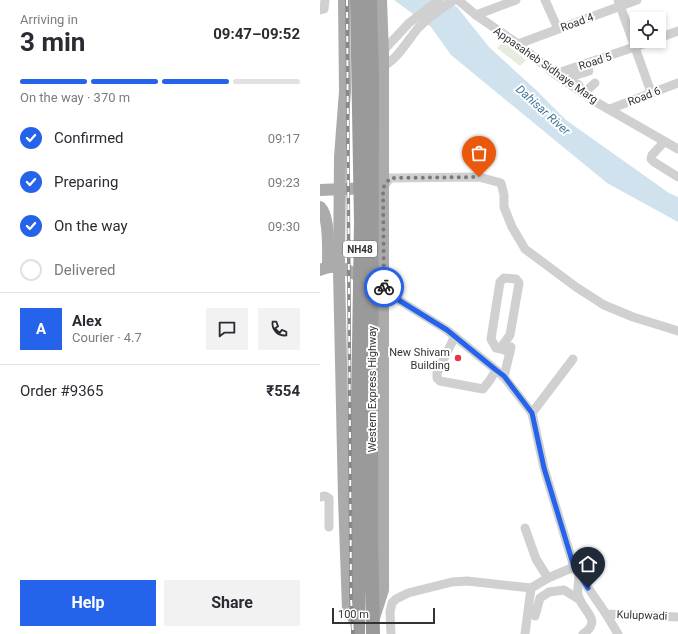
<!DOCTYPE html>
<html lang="en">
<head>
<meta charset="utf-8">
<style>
	:root { --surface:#fff; --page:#f2f2f3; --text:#2b2b33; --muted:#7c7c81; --line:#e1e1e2; --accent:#2563eb }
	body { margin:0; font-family:Roboto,sans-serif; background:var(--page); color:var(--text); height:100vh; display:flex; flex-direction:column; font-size:15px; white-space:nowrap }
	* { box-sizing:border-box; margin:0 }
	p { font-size:13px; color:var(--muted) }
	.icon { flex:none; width:22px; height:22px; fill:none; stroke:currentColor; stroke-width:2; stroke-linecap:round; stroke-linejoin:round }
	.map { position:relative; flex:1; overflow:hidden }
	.sheet { display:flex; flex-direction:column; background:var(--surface); width:320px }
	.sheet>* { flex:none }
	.buttons { position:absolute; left:310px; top:12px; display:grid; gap:8px }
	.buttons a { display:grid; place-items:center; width:36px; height:36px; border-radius:0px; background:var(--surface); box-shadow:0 2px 6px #0003; font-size:20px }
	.scale { position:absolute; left:12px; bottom:10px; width:103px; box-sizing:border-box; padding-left:4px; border:2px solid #333; border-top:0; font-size:11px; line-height:14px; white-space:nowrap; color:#333; -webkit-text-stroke:3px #fff; paint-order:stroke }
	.pin { position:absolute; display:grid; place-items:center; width:34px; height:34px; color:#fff; margin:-41px -17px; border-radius:50% 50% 50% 0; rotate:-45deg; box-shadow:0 0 4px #0007 }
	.pin .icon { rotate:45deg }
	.courier { position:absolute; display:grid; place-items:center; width:40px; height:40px; margin:-20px; border:3px solid #2563eb; border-radius:50%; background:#fff; color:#222; box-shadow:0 1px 5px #0007 }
	.summary em { font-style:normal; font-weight:700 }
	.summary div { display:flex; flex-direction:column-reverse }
	.summary { display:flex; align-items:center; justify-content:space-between; height:68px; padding:0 20px }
	h1 { font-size:26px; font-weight:700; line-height:30px }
	.bar { display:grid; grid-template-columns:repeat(4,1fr); gap:6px 4px; align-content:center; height:48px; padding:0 20px }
	.bar i { height:5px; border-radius:3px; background:var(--line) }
	.bar .active { background:var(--accent) }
	.bar p { grid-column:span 4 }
	.line { display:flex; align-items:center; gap:10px; padding:0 20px; border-top:1px solid var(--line) }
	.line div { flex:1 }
	.round { display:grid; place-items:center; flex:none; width:42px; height:42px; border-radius:0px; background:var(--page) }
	ol { padding:0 20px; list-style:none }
	li { display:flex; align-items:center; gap:12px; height:44px }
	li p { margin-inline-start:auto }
	li .icon { padding:4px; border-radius:50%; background:var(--accent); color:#fff; stroke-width:4 }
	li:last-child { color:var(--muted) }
	li i { width:22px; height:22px; border:2px solid var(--line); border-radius:50% }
	.action { display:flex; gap:8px; margin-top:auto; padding:8px 20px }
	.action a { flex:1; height:46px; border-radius:0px; background:var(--accent); color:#fff; font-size:16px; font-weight:700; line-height:46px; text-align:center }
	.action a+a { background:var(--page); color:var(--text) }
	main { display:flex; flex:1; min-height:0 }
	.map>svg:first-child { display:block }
	.green { fill:#e6ecdf }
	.water { fill:#cfe2ee }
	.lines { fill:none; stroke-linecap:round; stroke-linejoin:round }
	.minor { stroke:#d0d0d0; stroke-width:9 }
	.major { stroke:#ababab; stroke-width:12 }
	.highway { stroke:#9a9a9a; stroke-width:14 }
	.rail-casing { stroke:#888; stroke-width:3.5 }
	.rail { stroke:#fff; stroke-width:2; stroke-dasharray:6; stroke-linecap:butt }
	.done { stroke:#7a7a7a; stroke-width:4; stroke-dasharray:0 7.2 }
	.route { stroke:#2563eb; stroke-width:5 }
	.poi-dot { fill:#e63946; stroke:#fff; stroke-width:1.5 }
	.labels { text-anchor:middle; stroke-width:4; stroke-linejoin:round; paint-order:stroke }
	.shield { fill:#fff; stroke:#707070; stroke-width:1 }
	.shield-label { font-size:10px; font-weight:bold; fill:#333 }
	.street-label { font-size:11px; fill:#333; stroke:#fff }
	.poi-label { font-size:11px; fill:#333; stroke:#fff; text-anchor:end }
	.water-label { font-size:12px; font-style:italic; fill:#3f7597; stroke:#fff }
</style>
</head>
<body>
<main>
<section class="sheet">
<div class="summary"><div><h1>3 min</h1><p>Arriving in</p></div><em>09:47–09:52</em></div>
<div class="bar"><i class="active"></i><i class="active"></i><i class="active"></i><i></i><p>On the way · 370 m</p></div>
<ol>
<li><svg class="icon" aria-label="check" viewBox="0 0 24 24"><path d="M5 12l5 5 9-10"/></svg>Confirmed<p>09:17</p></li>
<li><svg class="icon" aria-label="check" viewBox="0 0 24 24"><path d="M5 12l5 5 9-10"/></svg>Preparing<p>09:23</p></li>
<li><svg class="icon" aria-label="check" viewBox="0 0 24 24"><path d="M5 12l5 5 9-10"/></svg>On the way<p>09:30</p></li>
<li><i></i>Delivered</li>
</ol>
<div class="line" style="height:72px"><b class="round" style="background:var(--accent);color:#fff">A</b><div><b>Alex</b><p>Courier · 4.7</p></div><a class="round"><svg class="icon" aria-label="chat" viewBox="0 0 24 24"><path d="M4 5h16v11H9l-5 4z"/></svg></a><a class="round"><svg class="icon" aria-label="phone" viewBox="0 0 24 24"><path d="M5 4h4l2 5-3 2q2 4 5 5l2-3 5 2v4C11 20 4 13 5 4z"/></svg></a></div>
<div class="line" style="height:52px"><div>Order #9365</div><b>₹554</b></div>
<div class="action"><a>Help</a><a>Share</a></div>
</section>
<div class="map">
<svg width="358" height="634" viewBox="0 0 358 634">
	<rect width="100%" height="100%" fill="#fff"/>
	<path class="green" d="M183 42 206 60 200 66 177 48Z"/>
	<path class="water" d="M74 0H125L137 7 169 47 216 90 246 120 349 193 358 197V222L287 183 131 55 111 27Z"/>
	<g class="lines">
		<g class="minor">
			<path d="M138 0 156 15 198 44 235 74 276 102 358 149"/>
			<path d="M225 0 238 29"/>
			<path d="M298 0 331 92"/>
			<path d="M0 10 4 9 5 0"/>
			<path d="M156 15 196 0"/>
			<path d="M339 38 358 31"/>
			<path d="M198 44 317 0"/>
			<path d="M59 51H63L89 23 119 0"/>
			<path d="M60 67C75 64 89 38 99 27 109 17 122 8 134 0"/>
			<path d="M235 74 332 41"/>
			<path d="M259 85 253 82 252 78 253 76 269 71"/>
			<path d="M264 93 275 83"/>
			<path d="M290 109 358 83"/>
			<path d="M344 142 332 155 331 159 334 162 358 177"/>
			<path d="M63 188 70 178 159 177 181 183 184 195V207L192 227 205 249 256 287 284 305 313 317 358 331"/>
			<path d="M64 291 127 330 176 370 184 377 212 413 224 468 254 567 286 614 298 634"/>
			<path d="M135 336 117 373V378L120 381 163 389 170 380 176 370"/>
			<path d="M181 349 176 348 171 339 180 282 184 278 196 279 199 283 190 335 182 346 181 349 190 352"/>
			<path d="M184 377 191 347"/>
			<path d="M212 413 253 359"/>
			<path d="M0 497 5 496 9 498V527"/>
			<path d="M205 528 216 559 228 578"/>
			<path d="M259 576C259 582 257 589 258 595 261 610 284 620 263 634"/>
			<path d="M286 614 358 617"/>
			<path d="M215 616 220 598 229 592 244 590 260 600"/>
			<path d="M71 634 70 612 72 603 76 599 88 593 132 582 147 581 211 588 228 578 254 567"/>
			<path d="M205 634 211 588"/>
		</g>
		<g class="major">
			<path d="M24 0 25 91 20 157 19 271 24 498 28 609 38 626"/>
			<path d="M0 190 50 188"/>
			<path d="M0 207C10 216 8 252 8 266"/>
			<path d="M0 270C18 261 31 272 47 281"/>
			<path d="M54 618 63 590V54L61 0"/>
		</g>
		<g class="highway">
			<path d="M37 0 41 222 38 409V634"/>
			<path d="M50 0 52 80 51 540 53 634"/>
		</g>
		<g class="rail-casing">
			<path id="rail" d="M27 0 31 597 33 634"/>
		</g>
		<use href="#rail" class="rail"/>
	</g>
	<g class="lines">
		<path class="done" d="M64 287 63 188 70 178 159 177"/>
		<path class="route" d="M64 287V291L127 330 176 370 184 376 212 413 224 468 254 567 268 588"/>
	</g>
	<circle class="poi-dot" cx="138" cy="358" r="4"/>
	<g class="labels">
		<rect class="shield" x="23" y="241" width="34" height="16" rx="3"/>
		<g class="shield-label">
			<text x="40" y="253">NH48</text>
		</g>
		<g class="street-label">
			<text transform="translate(257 22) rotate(-20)" y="4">Road 4</text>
			<text transform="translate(275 61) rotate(-18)" y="4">Road 5</text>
			<text transform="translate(226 65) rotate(35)" y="4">Appasaheb Sidhaye Marg</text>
			<text transform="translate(324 96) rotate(-21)" y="4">Road 6</text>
			<text transform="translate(52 389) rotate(-90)" y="4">Western Express Highway</text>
			<text transform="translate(322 615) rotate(2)" y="4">Kulupwadi</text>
		</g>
		<g class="poi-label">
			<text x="130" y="356">New Shivam<tspan x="130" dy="13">Building</tspan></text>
		</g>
		<g class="water-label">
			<text transform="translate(223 110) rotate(42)" y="4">Dahisar River</text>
		</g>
	</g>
</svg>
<div class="buttons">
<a><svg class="icon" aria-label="locate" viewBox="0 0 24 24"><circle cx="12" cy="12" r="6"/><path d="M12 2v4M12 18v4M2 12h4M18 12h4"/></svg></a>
</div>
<div class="scale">100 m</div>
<div class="pin" style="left:159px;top:177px;background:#ea580c"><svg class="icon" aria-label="bag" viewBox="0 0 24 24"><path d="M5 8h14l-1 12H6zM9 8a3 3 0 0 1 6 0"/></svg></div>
<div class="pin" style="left:268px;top:588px;background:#1f2937"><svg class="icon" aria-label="home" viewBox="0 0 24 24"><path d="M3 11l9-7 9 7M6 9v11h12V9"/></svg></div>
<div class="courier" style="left:64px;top:287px"><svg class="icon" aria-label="bike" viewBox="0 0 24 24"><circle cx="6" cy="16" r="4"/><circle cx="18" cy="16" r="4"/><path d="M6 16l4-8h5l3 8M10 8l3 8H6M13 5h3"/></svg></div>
</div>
</main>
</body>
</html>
